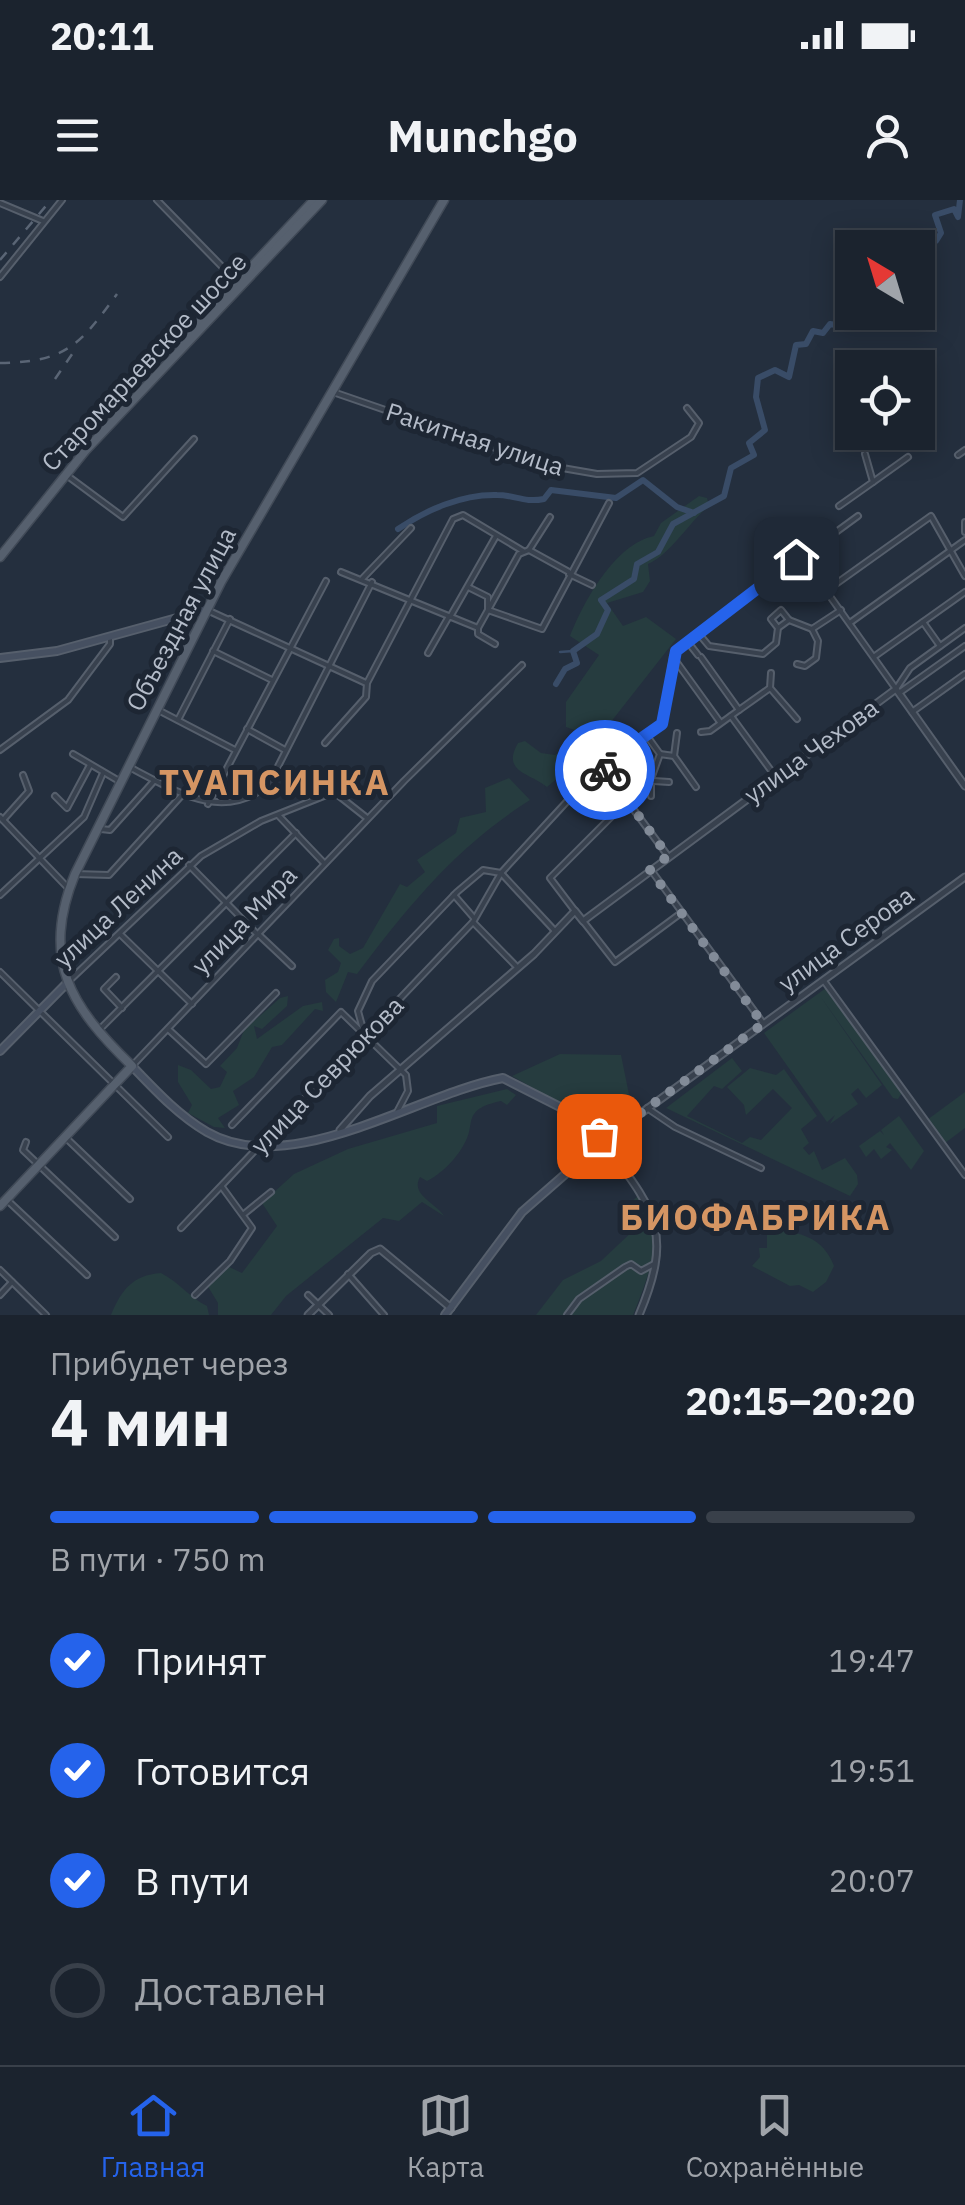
<!DOCTYPE html>
<html lang="ru">
<head>
<meta charset="utf-8">
<style>
	:root { --surface:#1b232e; --page:#242b36; --text:#f1f3f6; --muted:#a0a4aa; --line:#39404a; --accent:#2563eb }
	body { margin:0; font-family:"IBM Plex Sans",sans-serif; background:var(--page); color:var(--text); height:100vh; display:flex; flex-direction:column; font-size:38px; white-space:nowrap }
	* { box-sizing:border-box; margin:0 }
	p { font-size:32px; color:var(--muted) }
	.icon { flex:none; width:55px; height:55px; fill:none; stroke:currentColor; stroke-width:2; stroke-linecap:round; stroke-linejoin:round }
	.map { position:relative; height:1115px; overflow:hidden }
	.drawer { display:flex; flex-direction:column; background:var(--surface); flex:1 }
	.drawer>* { flex:none }
	.needle { width:65px; rotate:322deg }
	.controls { position:absolute; left:835px; top:30px; display:grid; gap:20px }
	.controls a { display:grid; place-items:center; width:100px; height:100px; border-radius:0px; background:var(--surface); box-shadow:0 5px 25px #0003,0 0 0 2px var(--line); font-size:50px }
	.pin { position:absolute; display:grid; place-items:center; width:85px; height:85px; color:#fff; margin:-42px; border-radius:20px; box-shadow:0 5px 15px #0006 }
	.courier { position:absolute; display:grid; place-items:center; width:100px; height:100px; margin:-50px; border:8px solid #2563eb; border-radius:50%; background:#fff; color:#222; box-shadow:0 2px 12px #0007 }
	.head em { font-style:normal; font-weight:800 }
	.head div { display:flex; flex-direction:column-reverse }
	.head { display:flex; align-items:center; justify-content:space-between; height:170px; padding:0 50px }
	h1 { font-size:65px; font-weight:800; line-height:75px }
	.bar { display:grid; grid-template-columns:repeat(4,1fr); gap:15px 10px; align-content:center; height:120px; padding:0 50px }
	.bar i { height:12px; border-radius:8px; background:var(--line) }
	.bar .selected { background:var(--accent) }
	.bar p { grid-column:span 4 }
	ol { padding:0 50px; list-style:none }
	li { display:flex; align-items:center; gap:30px; height:110px }
	li p { margin-inline-start:auto }
	li .icon { padding:10px; border-radius:50%; background:var(--accent); color:#fff; stroke-width:4 }
	li:last-child { color:var(--muted) }
	li i { width:55px; height:55px; border:5px solid var(--line); border-radius:50% }
	.status { display:flex; justify-content:space-between; align-items:center; height:70px; padding:0 50px; background:var(--surface); direction:ltr }
	.status svg { height:28px; fill:currentColor }
	header { display:flex; justify-content:space-between; align-items:center; height:130px; padding:0 50px; background:var(--surface); font-size:45px; font-weight:800 }
	.tabs { display:flex; justify-content:space-around; align-items:center; height:140px; border-top:2px solid var(--line); background:var(--surface); font-size:28px; color:var(--muted) }
	.tabs a { display:grid; justify-items:center; gap:5px }
	.tabs .selected { color:var(--accent) }
	.map>svg:first-child { display:block }
	.green { fill:#263c3f }
	.lines { fill:none; stroke-linecap:round; stroke-linejoin:round }
	.stream { stroke:#394c67; stroke-width:2.5 }
	.river { stroke:#394c67; stroke-width:6 }
	.minor-casing { stroke:#565f6c; stroke-width:8 }
	.tertiary-casing { stroke:#565f6c; stroke-width:9 }
	.secondary-casing { stroke:#565f6c; stroke-width:10 }
	.primary-casing { stroke:#414a57; stroke-width:11 }
	.minor { stroke:#38414e; stroke-width:4 }
	.tertiary { stroke:#38414e; stroke-width:5 }
	.secondary { stroke:#465061; stroke-width:6 }
	.primary { stroke:#56606e; stroke-width:8 }
	.rail { stroke:#5a6575; stroke-width:2.5; stroke-dasharray:10 10; stroke-linecap:butt }
	.done { stroke:#828b98; stroke-width:10; stroke-dasharray:0 18 }
	.route { stroke:#2563eb; stroke-width:12 }
	.labels { text-anchor:middle; stroke-width:10; stroke-linejoin:round; paint-order:stroke }
	.street-label { font-size:25px; fill:#b4bcc9; stroke:#1d2633 }
	.district-label { font-size:35px; font-weight:bold; letter-spacing:2.5px; fill:#d59563; stroke:#1d2633 }
</style>
</head>
<body>
<div class="status"><b>20:11</b><svg viewBox="0 0 49 12"><path d="M0 12V9h3v3zM5 12V6h3v6zM10 12V3h3v9zM15 12V0h3v12zM26 1h20v11H26zM47 4h2v5h-2z"/></svg></div>
<header><svg class="icon" aria-label="menu" viewBox="0 0 24 24"><path d="M4 6h16M4 12h16M4 18h16"/></svg>Munchgo<svg class="icon" aria-label="person" viewBox="0 0 24 24"><circle cx="12" cy="8" r="4"/><path d="M4 21q1-7 8-7t8 7"/></svg></header>
<div class="map">
<svg width="965" height="1115" viewBox="0 0 965 1115">
	<rect width="100%" height="100%" fill="#242f3e"/>
	<g class="green">
		<path d="M699 296 707 298 709 306C689 322 671 354 648 364L650 381 643 392 607 403 623 426 646 417 676 439 585 555 547 587C530 573 501 572 518 543L525 541 541 553 555 555 569 546H583V533L566 527V502L599 455 570 436C584 401 615 344 654 336L661 323Z"/>
		<path d="M509 578 530 600C456 647 409 705 357 774L348 772 336 802 326 792 325 780 338 772 341 763 328 750 334 739 339 738V746L350 754 363 748 400 684 407 687 425 672 417 660 456 633 460 618 486 612 485 588Z"/>
		<path d="M826 788 903 891 898 899 893 898 820 796 882 885 866 898 858 888 851 894 858 904 830 924 835 915 827 922 764 833Z"/>
		<path d="M288 796 287 806 262 829 254 826 257 839 303 806 322 802 323 811 315 809 282 845 272 847 254 877 233 891 239 905 218 918 225 928 214 927 188 913 192 905 178 882V865L191 870 211 889 220 887 227 872 220 866 237 848 244 830 280 798Z"/>
		<path d="M560 854 621 855 633 914 602 935 591 921 512 876Z"/>
		<path d="M732 858 742 871 722 889 714 886 687 916 742 943 750 937 761 940 792 908 773 889 746 915 744 905 727 887 750 868 776 875 784 869 817 916 801 929 809 943 803 948 809 955 814 951 822 970 845 958 857 975 858 984 850 996 666 908Z"/>
		<path d="M507 889 516 895 507 905 501 901C459 910 478 924 463 946 456 959 440 975 427 981L420 977C410 995 436 1003 444 1016L422 1002 399 1021 383 1018 286 1096 271 1115H218V1103L207 1085 227 1066 242 1073 277 1026 262 1003 294 974 348 949 437 923V906Z"/>
		<path d="M965 892V928L945 943 927 920Z"/>
		<path d="M899 916 924 951 911 970 890 943 886 947 892 950 881 959 874 949 866 957 859 946 880 931 884 935 881 930Z"/>
		<path d="M638 996C667 1034 649 1075 633 1115H536L563 1080 601 1061 635 1029 629 1004Z"/>
		<path d="M771 1028C801 1033 823 1037 834 1066L826 1082 813 1092 799 1085 790 1086 752 1066 760 1057 759 1048H767V1032Z"/>
		<path d="M161 1073C180 1083 189 1097 207 1106L209 1115H111C121 1091 132 1075 161 1073Z"/>
	</g>
	<g class="lines">
		<path class="stream" d="M560 452 573 451"/>
		<g class="river">
			<path d="M914 48 920 38 927 43 936 41 941 33 935 15 954 9 958 17 960 0"/>
			<path d="M398 329C426 310 462 294 497 295 515 295 524 303 544 299L551 290 616 298 643 280 677 307 694 313"/>
			<path d="M556 484 565 469 577 463 573 451 597 434 608 410 601 400 634 379 637 364 658 352 673 324 724 296 731 268 754 255 749 243 765 230 756 197 758 178 775 170 789 177 796 145 806 144 813 131 823 133 830 124 842 126 840 101 852 100"/>
		</g>
		<g class="minor-casing">
			<g id="minor">
				<path d="M157 0 238 83"/>
				<path d="M0 3 43 21"/>
				<path d="M0 77 62 0"/>
				<path d="M333 192 545 265 597 274 637 273 691 237 699 223 687 208"/>
				<path d="M958 255 965 250"/>
				<path d="M65 274 123 317 194 239"/>
				<path d="M873 282 908 257"/>
				<path d="M839 306 873 282 865 254"/>
				<path d="M965 322V332"/>
				<path d="M529 350 569 372"/>
				<path d="M802 357 896 489 910 468 965 428"/>
				<path d="M341 372 478 428V434L495 444"/>
				<path d="M569 374 592 385"/>
				<path d="M362 379 411 328"/>
				<path d="M468 387 488 397V410L542 429 609 303"/>
				<path d="M826 391 931 316 965 376"/>
				<path d="M207 410 366 483"/>
				<path d="M450 417 496 336"/>
				<path d="M789 420 812 429 841 410"/>
				<path d="M851 422 965 340"/>
				<path d="M923 422 940 446"/>
				<path d="M478 428 519 354 529 350 550 317"/>
				<path d="M699 434 709 446 763 454 776 443 778 428 789 420 781 410 771 419 778 428"/>
				<path d="M687 441 698 455"/>
				<path d="M213 451 272 480"/>
				<path d="M428 453 448 418"/>
				<path d="M875 456 965 392"/>
				<path d="M673 457 720 522"/>
				<path d="M797 464 805 466 816 458 818 441 812 429"/>
				<path d="M771 489 797 519"/>
				<path d="M899 493 965 446"/>
				<path d="M739 510 770 488 771 473"/>
				<path d="M160 511 235 550"/>
				<path d="M912 512 965 474"/>
				<path d="M731 516 775 576"/>
				<path d="M178 520 230 419"/>
				<path d="M247 529 285 550"/>
				<path d="M701 532 710 531 739 510 701 457"/>
				<path d="M647 536 660 554 651 579V596"/>
				<path d="M325 543 366 497 367 483 453 319 463 315 523 351"/>
				<path d="M0 550 68 500 110 444V437"/>
				<path d="M73 554 119 581"/>
				<path d="M660 554 674 556 696 587"/>
				<path d="M674 556 677 533"/>
				<path d="M602 567 668 656"/>
				<path d="M131 568C176 591 223 623 269 584L372 382"/>
				<path d="M639 580 669 582"/>
				<path d="M55 596 67 608 90 565"/>
				<path d="M208 604 326 381"/>
				<path d="M278 615 323 662"/>
				<path d="M0 617 69 689"/>
				<path d="M3 620 29 591 23 575"/>
				<path d="M101 629 110 630 154 581"/>
				<path d="M189 665 256 733"/>
				<path d="M651 670 763 823"/>
				<path d="M75 674 109 675 182 595"/>
				<path d="M0 695 84 617 103 573"/>
				<path d="M454 695 474 718"/>
				<path d="M575 711 550 678 627 601"/>
				<path d="M583 721 615 762 681 713"/>
				<path d="M473 722 516 766"/>
				<path d="M120 734 192 804"/>
				<path d="M258 734 292 766"/>
				<path d="M0 772 168 937"/>
				<path d="M116 777 104 789 122 808"/>
				<path d="M70 780 201 656 261 621 334 592 367 618"/>
				<path d="M824 781 965 975"/>
				<path d="M168 829 206 864 276 793"/>
				<path d="M98 831 296 633"/>
				<path d="M364 833 358 811 372 781 457 692 483 670 501 673 595 571 662 524 673 457 683 444 858 316"/>
				<path d="M132 866 404 581 522 465"/>
				<path d="M647 908 675 927 761 968"/>
				<path d="M232 925 341 812 406 875 408 891 397 912"/>
				<path d="M65 937 130 999"/>
				<path d="M26 942 23 950 115 1037"/>
				<path d="M6 999 87 1075"/>
				<path d="M244 1014 271 992"/>
				<path d="M181 1028 473 722 501 673 555 731"/>
				<path d="M0 1070 46 1115"/>
				<path d="M348 1074 384 1115"/>
				<path d="M0 1095 12 1082"/>
				<path d="M195 1095 230 1061 252 1028 222 987"/>
				<path d="M308 1095 329 1115"/>
				<path d="M567 1115 579 1099 625 1067 631 1064 641 1071 654 1064"/>
			</g>
		</g>
		<g class="tertiary-casing">
			<g id="tertiary">
				<path d="M340 930 370 896 534 754 575 711 583 721 896 489 965 586"/>
				<path d="M308 1115 371 1053 380 1049 451 1108"/>
				<path d="M639 1115C675 1030 653 1009 603 941L965 677"/>
			</g>
		</g>
		<g class="secondary-casing">
			<g id="secondary">
				<path d="M0 458 57 451 206 410"/>
				<path d="M0 851 67 783"/>
				<path d="M132 866C155 890 178 915 207 932 291 980 417 894 503 878L570 912 603 941 522 1012 445 1115"/>
			</g>
		</g>
		<g class="primary-casing">
			<g id="primary">
				<path d="M180 143 314 0"/>
				<path d="M0 357 85 251 322 0"/>
				<path d="M0 1006 132 866C71 807 40 760 75 674L221 382 444 0"/>
			</g>
		</g>
		<use href="#minor" class="minor"/>
		<use href="#tertiary" class="tertiary"/>
		<use href="#secondary" class="secondary"/>
		<use href="#primary" class="primary"/>
		<g class="rail">
			<path d="M0 60 51 0"/>
			<path d="M0 163C66 162 80 145 117 94"/>
			<path d="M55 179 77 147"/>
		</g>
	</g>
	<g class="lines">
		<path class="done" d="M599 936 602 941 763 824 650 670 668 656 605 570"/>
		<path class="route" d="M605 570 602 566 662 524 676 451 796 359"/>
	</g>
	<g class="labels">
		<g class="street-label">
			<text transform="translate(144 162) rotate(-47)" y="9">Старомарьевское шоссе</text>
			<text transform="translate(475 239) rotate(18)" y="9">Ракитная улица</text>
			<text transform="translate(181 419) rotate(-62)" y="9">Объездная улица</text>
			<text transform="translate(811 551) rotate(-36)" y="9">улица Чехова</text>
			<text transform="translate(118 707) rotate(-43)" y="9">улица Ленина</text>
			<text transform="translate(244 720) rotate(-46)" y="9">улица Мира</text>
			<text transform="translate(846 739) rotate(-36)" y="9">улица Серова</text>
			<text transform="translate(327 875) rotate(-46)" y="9">улица Севрюкова</text>
		</g>
		<g class="district-label">
			<text x="275" y="595">ТУАПСИНКА</text>
			<text x="756" y="1030">БИОФАБРИКА</text>
		</g>
	</g>
</svg>
<div class="controls">
<a><svg class="needle" viewBox="-14 -14 28 28"><path d="M0-13l5 13h-10z" fill="#e53935"/><path d="M0 13l5-13h-10z" fill="#a0a4aa"/></svg></a>
<a><svg class="icon" aria-label="locate" viewBox="0 0 24 24"><circle cx="12" cy="12" r="6"/><path d="M12 2v4M12 18v4M2 12h4M18 12h4"/></svg></a>
</div>
<div class="pin" style="left:599px;top:936px;background:#ea580c"><svg class="icon" aria-label="bag" viewBox="0 0 24 24"><path d="M5 8h14l-1 12H6zM9 8a3 3 0 0 1 6 0"/></svg></div>
<div class="pin" style="left:796px;top:359px;background:#1f2937"><svg class="icon" aria-label="home" viewBox="0 0 24 24"><path d="M3 11l9-7 9 7M6 9v11h12V9"/></svg></div>
<div class="courier" style="left:605px;top:570px"><svg class="icon" aria-label="bike" viewBox="0 0 24 24"><circle cx="6" cy="16" r="4"/><circle cx="18" cy="16" r="4"/><path d="M6 16l4-8h5l3 8M10 8l3 8H6M13 5h3"/></svg></div>
</div>
<section class="drawer">
<div class="head"><div><h1>4 мин</h1><p>Прибудет через</p></div><em>20:15–20:20</em></div>
<div class="bar"><i class="selected"></i><i class="selected"></i><i class="selected"></i><i></i><p>В пути · 750 m</p></div>
<ol>
<li><svg class="icon" aria-label="check" viewBox="0 0 24 24"><path d="M5 12l5 5 9-10"/></svg>Принят<p>19:47</p></li>
<li><svg class="icon" aria-label="check" viewBox="0 0 24 24"><path d="M5 12l5 5 9-10"/></svg>Готовится<p>19:51</p></li>
<li><svg class="icon" aria-label="check" viewBox="0 0 24 24"><path d="M5 12l5 5 9-10"/></svg>В пути<p>20:07</p></li>
<li><i></i>Доставлен</li>
</ol>
</section>
<nav class="tabs">
<a class="selected"><svg class="icon" aria-label="home" viewBox="0 0 24 24"><path d="M3 11l9-7 9 7M6 9v11h12V9"/></svg>Главная</a>
<a><svg class="icon" aria-label="map" viewBox="0 0 24 24"><path d="M3 6l6-2 6 2 6-2v14l-6 2-6-2-6 2zM9 4v14M15 6v14"/></svg>Карта</a>
<a><svg class="icon" aria-label="saved" viewBox="0 0 24 24"><path d="M7 4h10v16l-5-4-5 4z"/></svg>Сохранённые</a>
</nav>
</body>
</html>
